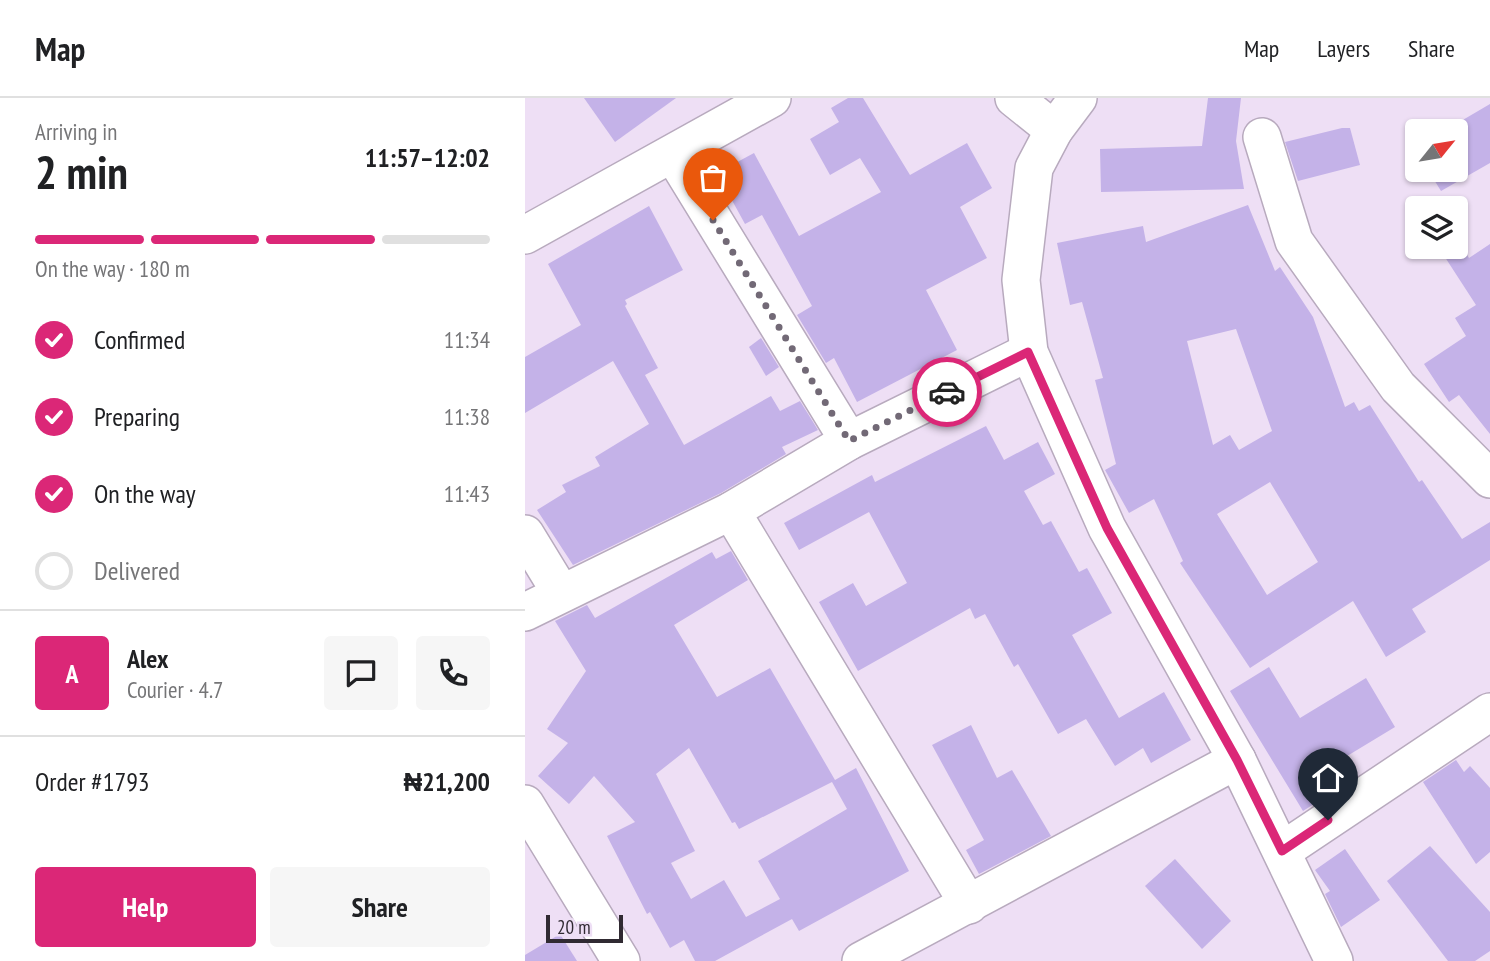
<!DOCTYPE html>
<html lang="en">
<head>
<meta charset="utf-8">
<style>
	:root { --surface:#fff; --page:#f6f6f6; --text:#202124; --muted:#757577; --line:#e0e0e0; --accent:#db2777 }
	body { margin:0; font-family:"PT Sans Narrow",sans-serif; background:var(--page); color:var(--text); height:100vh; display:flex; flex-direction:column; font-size:26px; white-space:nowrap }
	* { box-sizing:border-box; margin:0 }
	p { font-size:23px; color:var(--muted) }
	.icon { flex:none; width:38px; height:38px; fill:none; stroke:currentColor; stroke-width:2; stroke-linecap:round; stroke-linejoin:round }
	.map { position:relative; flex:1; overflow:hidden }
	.panel { display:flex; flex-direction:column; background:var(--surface); width:525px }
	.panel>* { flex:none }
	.needle { width:46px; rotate:60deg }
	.tools { position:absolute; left:880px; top:21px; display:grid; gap:14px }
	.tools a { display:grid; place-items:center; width:63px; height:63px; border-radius:7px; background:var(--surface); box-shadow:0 2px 5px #0004; font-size:35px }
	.scale { position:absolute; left:21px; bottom:18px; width:77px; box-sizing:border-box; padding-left:7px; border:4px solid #302a32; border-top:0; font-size:19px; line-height:24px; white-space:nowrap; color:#302a32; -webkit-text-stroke:5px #eedff5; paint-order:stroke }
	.pin { position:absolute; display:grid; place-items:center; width:60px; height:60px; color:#fff; margin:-72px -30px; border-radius:50% 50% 50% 0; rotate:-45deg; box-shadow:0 0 7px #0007 }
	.pin .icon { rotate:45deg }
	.courier { position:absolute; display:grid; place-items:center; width:70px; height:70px; margin:-35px; border:5px solid #db2777; border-radius:50%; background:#fff; color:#222; box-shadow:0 2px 9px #0007 }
	.overview em { font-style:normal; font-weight:600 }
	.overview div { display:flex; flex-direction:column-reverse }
	.overview { display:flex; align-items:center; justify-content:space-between; height:119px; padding:0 35px }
	h1 { font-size:46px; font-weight:600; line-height:52px }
	.bar { display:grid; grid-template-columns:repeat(4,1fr); gap:10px 7px; align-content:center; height:84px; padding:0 35px }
	.bar i { height:9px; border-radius:5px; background:var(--line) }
	.bar .active { background:var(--accent) }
	.bar p { grid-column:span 4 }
	.line { display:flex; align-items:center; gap:18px; padding:0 35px; border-top:2px solid var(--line) }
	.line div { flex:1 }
	.round { display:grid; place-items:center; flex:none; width:74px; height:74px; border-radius:7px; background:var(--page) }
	ol { padding:0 35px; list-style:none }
	li { display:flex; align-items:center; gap:21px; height:77px }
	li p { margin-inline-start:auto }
	li .icon { padding:7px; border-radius:50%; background:var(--accent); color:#fff; stroke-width:4 }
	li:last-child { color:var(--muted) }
	li i { width:38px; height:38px; border:4px solid var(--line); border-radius:50% }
	.primary-button { display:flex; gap:14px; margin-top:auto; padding:14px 35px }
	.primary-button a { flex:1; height:80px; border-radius:7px; background:var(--accent); color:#fff; font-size:28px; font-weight:600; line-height:80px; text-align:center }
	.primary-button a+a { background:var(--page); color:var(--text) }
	header { display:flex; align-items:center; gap:42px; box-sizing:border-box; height:98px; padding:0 35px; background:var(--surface); border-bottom:2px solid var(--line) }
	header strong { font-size:33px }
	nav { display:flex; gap:38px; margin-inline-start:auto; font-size:24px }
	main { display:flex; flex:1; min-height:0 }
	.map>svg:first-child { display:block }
	.building { fill:#c4b2e8; fill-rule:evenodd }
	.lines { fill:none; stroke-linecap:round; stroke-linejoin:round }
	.minor-casing { stroke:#b8aabe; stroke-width:40 }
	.minor { stroke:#fff; stroke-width:37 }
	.done { stroke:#726976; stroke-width:7; stroke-dasharray:0 12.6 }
	.route { stroke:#db2777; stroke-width:9 }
</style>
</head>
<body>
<header>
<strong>Map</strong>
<nav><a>Map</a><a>Layers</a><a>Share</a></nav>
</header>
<main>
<section class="panel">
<div class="overview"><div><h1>2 min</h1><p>Arriving in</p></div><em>11:57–12:02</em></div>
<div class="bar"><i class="active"></i><i class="active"></i><i class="active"></i><i></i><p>On the way · 180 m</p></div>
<ol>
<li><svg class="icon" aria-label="check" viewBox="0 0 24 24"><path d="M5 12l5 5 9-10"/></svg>Confirmed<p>11:34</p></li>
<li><svg class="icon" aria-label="check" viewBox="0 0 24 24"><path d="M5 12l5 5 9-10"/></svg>Preparing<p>11:38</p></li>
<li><svg class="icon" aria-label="check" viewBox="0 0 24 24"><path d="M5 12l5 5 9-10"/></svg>On the way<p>11:43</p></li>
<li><i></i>Delivered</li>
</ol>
<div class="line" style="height:126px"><b class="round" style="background:var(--accent);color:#fff">A</b><div><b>Alex</b><p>Courier · 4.7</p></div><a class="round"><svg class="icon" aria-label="chat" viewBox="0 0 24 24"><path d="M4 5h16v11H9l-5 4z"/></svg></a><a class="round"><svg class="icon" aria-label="phone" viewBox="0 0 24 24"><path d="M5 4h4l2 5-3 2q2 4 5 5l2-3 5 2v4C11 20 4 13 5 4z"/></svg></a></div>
<div class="line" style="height:91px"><div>Order #1793</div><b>₦21,200</b></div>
<div class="primary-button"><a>Help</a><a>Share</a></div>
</section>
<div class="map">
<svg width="965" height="863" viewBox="0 0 965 863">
	<rect width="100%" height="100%" fill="#eedff5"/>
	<g class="building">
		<path d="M59 0H151L90 44Z"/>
		<path d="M323 0H338L385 77 442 45 467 90 435 109 462 160 401 192 432 252 332 304 309 260 301 265 272 217 287 208 237 117 220 126 192 75 229 55 274 138 356 94 335 60 305 77 285 41 314 24 306 10Z"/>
		<path d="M683 0H716L711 43 719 91 576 94 575 51 677 48Z"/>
		<path d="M965 6V65L916 93 903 72H931V33H919Z"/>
		<path d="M817 30H825L835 67 773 83 760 44Z"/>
		<path d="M723 107 750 173 755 169 788 219 820 309 829 304 834 313 845 307 894 384 897 382 937 441 965 424V462L887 511 901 534 861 559 828 503 725 570 655 465 658 463 629 401 604 415 580 372 591 366 570 282 578 280 557 204 545 207 532 145 618 128 621 144ZM711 231 747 333 714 352 705 337 688 347 662 243ZM745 384 793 464 742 497 692 416Z"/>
		<path d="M124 108 158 172 100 202 102 206 100 208 133 270 120 277 159 347 246 298 255 313 275 303 293 332 257 349 261 356 196 395 48 467 12 412 41 394 37 387 75 368 70 359 124 326 88 263 0 315V259L56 227 23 166Z"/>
		<path d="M933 142 944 160 965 146V336L934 297 924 304 899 266 941 238 930 220 951 207 916 153 931 149Z"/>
		<path d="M236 240 254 269 241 278 224 249Z"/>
		<path d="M461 328 479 362 513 344 530 376 499 393 518 427 526 423 554 474 562 470 587 515 547 537 594 620 639 594 666 642 626 665 618 650 590 668 561 621 533 636 493 566 489 569 460 516 450 521 445 510 333 573 294 504 328 485 341 508 382 485 344 414 274 452 259 425 347 377 350 384Z"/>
		<path d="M206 453 223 482 149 527 192 599 245 570 310 682 331 670 384 773 274 833 267 821 190 863H170L159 842 145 850 125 814 122 816 82 738 110 724 69 678 44 706 13 678 43 645 22 631 61 573 30 523 62 507 70 520 187 454 191 461ZM164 650 207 725 210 724 214 731 307 684 322 711 233 763 255 801 221 819 199 782 166 801 146 765 170 753 131 676Z"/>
		<path d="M744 569 775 620 841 580 870 629 799 672 811 692 778 713 705 593Z"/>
		<path d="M446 627 472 680 487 672 526 738 454 776 441 752 459 742 407 647Z"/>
		<path d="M931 662 939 674 945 668 965 690V754L951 766 898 684Z"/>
		<path d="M905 748 965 814V853L950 863H923L862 783Z"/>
		<path d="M820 751 855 802 816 829 800 796 805 793 790 772Z"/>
		<path d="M650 761 706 823 677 851 620 788Z"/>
		<path d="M35 836 52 863H0V857Z"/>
	</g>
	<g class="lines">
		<g class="minor-casing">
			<g id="minor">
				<path d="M489 0 529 32"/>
				<path d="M553 0 529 32 509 70 496 182 504 254 582 430 712 662 809 863"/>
				<path d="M737 39 769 143 873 289 965 381"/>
				<path d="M148 56 324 343"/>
				<path d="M0 137 247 0"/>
				<path d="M206 413 444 807"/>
				<path d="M0 436 36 495"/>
				<path d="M0 514 206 413 324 343 504 254"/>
				<path d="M0 706 96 863"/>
				<path d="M757 753 965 614"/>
				<path d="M336 863 712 662"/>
			</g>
		</g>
		<use href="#minor" class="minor"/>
	</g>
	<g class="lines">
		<path class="done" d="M188 122 324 343 422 294"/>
		<path class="route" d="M422 294 503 254 582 430 712 662 757 753 803 722"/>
	</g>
</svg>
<div class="tools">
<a><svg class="needle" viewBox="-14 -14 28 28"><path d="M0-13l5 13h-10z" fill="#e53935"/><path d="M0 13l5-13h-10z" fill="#757577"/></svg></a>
<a><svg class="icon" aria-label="layers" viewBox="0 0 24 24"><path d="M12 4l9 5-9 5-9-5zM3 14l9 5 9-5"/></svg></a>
</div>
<div class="scale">20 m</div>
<div class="pin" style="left:188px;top:122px;background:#ea580c"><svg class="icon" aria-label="bag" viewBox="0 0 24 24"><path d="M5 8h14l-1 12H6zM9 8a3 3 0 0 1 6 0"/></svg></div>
<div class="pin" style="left:803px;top:722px;background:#1f2937"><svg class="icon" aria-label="home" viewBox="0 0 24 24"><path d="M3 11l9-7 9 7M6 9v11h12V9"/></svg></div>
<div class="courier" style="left:422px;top:294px"><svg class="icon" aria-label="car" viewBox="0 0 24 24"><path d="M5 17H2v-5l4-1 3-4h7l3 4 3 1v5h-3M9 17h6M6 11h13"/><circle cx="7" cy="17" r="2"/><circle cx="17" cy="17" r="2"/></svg></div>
</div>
</main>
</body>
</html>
